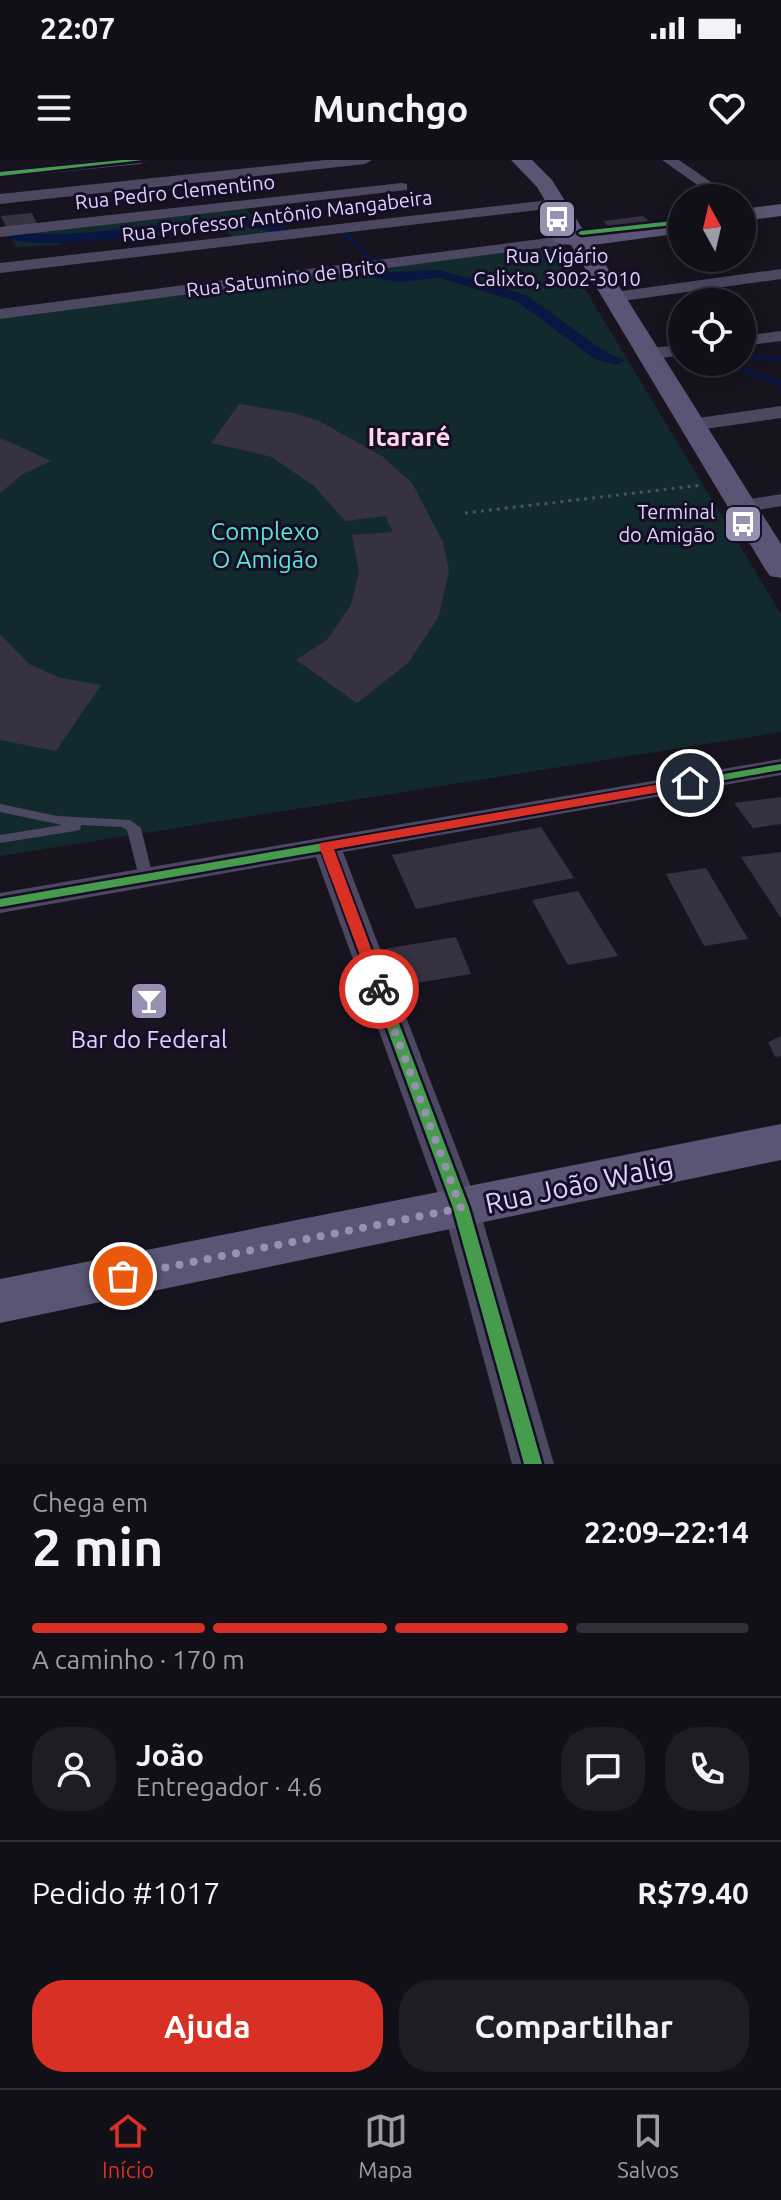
<!DOCTYPE html>
<html lang="pt">
<head>
<meta charset="utf-8">
<style>
	:root { --surface:#110f18; --page:#1e1d25; --text:#f1f3f6; --muted:#9c9ca2; --line:#302f37; --accent:#d93025 }
	body { margin:0; font-family:Ubuntu,sans-serif; background:var(--page); color:var(--text); height:100vh; display:flex; flex-direction:column; font-size:30px; white-space:nowrap }
	* { box-sizing:border-box; margin:0 }
	p { font-size:26px; color:var(--muted) }
	.icon { flex:none; width:44px; height:44px; fill:none; stroke:currentColor; stroke-width:2; stroke-linecap:round; stroke-linejoin:round }
	.map { position:relative; height:1304px; overflow:hidden }
	.side { display:flex; flex-direction:column; background:var(--surface); flex:1 }
	.side>* { flex:none }
	.needle { width:52px; rotate:352deg }
	.controls { position:absolute; left:668px; top:24px; display:grid; gap:16px }
	.controls a { display:grid; place-items:center; width:88px; height:88px; border-radius:50%; background:var(--surface); box-shadow:0 4px 20px #0003,0 0 0 2px var(--line); font-size:40px }
	.pin { position:absolute; display:grid; place-items:center; width:68px; height:68px; color:#fff; margin:-34px; border:4px solid #fff; border-radius:50%; box-shadow:0 2px 8px #0007 }
	.courier { position:absolute; display:grid; place-items:center; width:80px; height:80px; margin:-40px; border:6px solid #d93025; border-radius:50%; background:#fff; color:#222; box-shadow:0 2px 10px #0007 }
	.overview em { font-style:normal; font-weight:700 }
	.overview div { display:flex; flex-direction:column-reverse }
	.overview { display:flex; align-items:center; justify-content:space-between; height:136px; padding:0 32px }
	h1 { font-size:52px; font-weight:700; line-height:60px }
	.bar { display:grid; grid-template-columns:repeat(4,1fr); gap:12px 8px; align-content:center; height:96px; padding:0 32px }
	.bar i { height:10px; border-radius:6px; background:var(--line) }
	.bar .current { background:var(--accent) }
	.bar p { grid-column:span 4 }
	.line { display:flex; align-items:center; gap:20px; padding:0 32px; border-top:2px solid var(--line) }
	.line div { flex:1 }
	.round { display:grid; place-items:center; flex:none; width:84px; height:84px; border-radius:32px; background:var(--page) }
	.action { display:flex; gap:16px; margin-top:auto; padding:16px 32px }
	.action a { flex:1; height:92px; border-radius:32px; background:var(--accent); color:#fff; font-size:32px; font-weight:700; line-height:92px; text-align:center }
	.action a+a { background:var(--page); color:var(--text) }
	.status { display:flex; justify-content:space-between; align-items:center; height:56px; padding:0 40px; background:var(--surface); direction:ltr }
	.status svg { height:22px; fill:currentColor }
	header { display:flex; justify-content:space-between; align-items:center; height:104px; padding:0 32px; background:var(--surface); font-size:36px; font-weight:700 }
	.tabs { display:flex; justify-content:space-around; align-items:center; height:112px; border-top:2px solid var(--line); background:var(--surface); font-size:22px; color:var(--muted) }
	.tabs a { display:grid; justify-items:center; gap:4px }
	.tabs .current { color:var(--accent) }
	.map>svg:first-child { display:block }
	.green { fill:#122a2e }
	.lines { fill:none; stroke-linecap:round; stroke-linejoin:round }
	.stream-far1 { stroke:#091642; stroke-width:4 }
	.stream { stroke:#091642; stroke-width:5 }
	.canal { fill:#091642; fill-rule:evenodd }
	.building { fill:#373242 }
	.path { stroke:#475262; stroke-width:3; stroke-dasharray:3 5; stroke-linecap:butt }
	.service { fill:#4d4861; fill-rule:evenodd }
	.minor { fill:#4d4861; fill-rule:evenodd }
	.secondary { fill:#5a5574; fill-rule:evenodd }
	.cycleway-casing { stroke:#150e26; stroke-width:5 }
	.cycleway { fill:#469c4c; fill-rule:evenodd }
	.route { fill:#d93025 }
	.done { stroke:#9890b1; stroke-width:8; stroke-dasharray:0 14.4 }
	.labels { text-anchor:middle; stroke-width:6; stroke-linejoin:round; paint-order:stroke }
	.far-street-label { font-size:20px; fill:#ded3ff; stroke:#150e26 }
	.far-poi-label { font-size:20px; fill:#ded3ff; stroke:#150e26 }
	.park-label { font-size:24px; fill:#5be3d3; stroke:#150e26 }
	.poi-label { font-size:24px; fill:#ded3ff; stroke:#150e26 }
	.far-district-label { font-size:26px; font-weight:bold; fill:#ffd5ea; stroke:#150e26 }
	.near-street-label { font-size:28px; fill:#ded3ff; stroke:#150e26 }
</style>
</head>
<body>
<div class="status"><b>22:07</b><svg viewBox="0 0 49 12"><path d="M0 12V9h3v3zM5 12V6h3v6zM10 12V3h3v9zM15 12V0h3v12zM26 1h20v11H26zM47 4h2v5h-2z"/></svg></div>
<header><svg class="icon" aria-label="menu" viewBox="0 0 24 24"><path d="M4 6h16M4 12h16M4 18h16"/></svg>Munchgo<svg class="icon" aria-label="heart" viewBox="0 0 24 24"><path d="M12 20l-8-8c-3-5 5-10 8-4 3-6 11-1 8 4z"/></svg></header>
<div class="map">
<svg width="781" height="1304" viewBox="0 0 781 1304">
	<rect width="100%" height="100%" fill="#171420"/>
	<g class="green">
		<path d="M245 47 256 61 275 59 288 73 234 79 220 64 162 71 164 75 147 77 142 73 59 81 61 85 16 87 10 74Z"/>
		<path d="M557 83 781 454V572L0 696V153Z"/>
	</g>
	<g class="lines">
		<g class="stream-far1">
			<path d="M344 74 363 90 366 98 379 100"/>
			<path d="M742 197 781 199"/>
			<path d="M725 202 745 210"/>
		</g>
		<path class="stream" d="M740 208 781 224"/>
		<g class="canal">
			<path d="M242 58 271 62 290 71 283 75C268 71 256 67 241 66 195 65 34 97 6 76L13 72C89 80 165 59 242 58Z"/>
			<path d="M440 110 526 135 607 193 625 200 617 205 595 199 516 141 439 118 399 122 373 118 371 115C377 111 427 111 440 110Z"/>
		</g>
	</g>
	<g class="building">
		<path d="M32 53 38 66 7 69 1 56Z"/>
		<path d="M643 56 651 63 609 67 603 61Z"/>
		<path d="M239 244 293 253 317 260 382 296 412 323 443 382 449 412 438 458 408 503 357 543 296 500 327 480 351 445 359 413 352 375 393 372 385 356 345 361 315 327 272 297 211 283Z"/>
		<path d="M0 278 21 287 51 301 23 314 0 333Z"/>
		<path d="M0 474 29 504 61 518 101 525 56 591 0 580Z"/>
		<path d="M781 637V664L753 668 734 643Z"/>
		<path d="M541 667 574 718 416 749 392 695Z"/>
		<path d="M781 692V758L741 697Z"/>
		<path d="M706 708 748 779 704 786 666 714Z"/>
		<path d="M578 731 618 796 568 805 532 740Z"/>
		<path d="M456 777 471 814 398 826 384 789Z"/>
		<path d="M781 876V896L775 897 768 882Z"/>
	</g>
	<g class="lines">
		<path class="path" d="M465 353 703 325"/>
		<path class="service" d="M0 644 57 656 130 660 141 668 153 717 146 722 139 717 127 670 122 667 81 665 80 670 75 671 0 683V675L62 665 0 652Z"/>
		<g class="minor">
			<path d="M97 0H147L140 4 0 18V10Z"/>
			<path d="M325 0H372L365 4 0 44V34Z"/>
			<path d="M662 0H679L734 38H716Z"/>
			<path d="M402 23 407 24V30L0 77V67Z"/>
			<path d="M558 39 563 41V47L0 113V103Z"/>
			<path d="M571 75 577 77V83L0 159V149Z"/>
			<path d="M781 109V119L615 142 606 137 615 132Z"/>
			<path d="M781 171V181L742 186V176Z"/>
			<path d="M682 185V195L649 200 640 194 649 188Z"/>
			<path d="M781 246V258L691 271 681 265 691 259Z"/>
			<path d="M781 334V346L741 353 730 347 733 342Z"/>
			<path d="M781 599V615L343 692 479 1048 554 1304H512L443 1048 316 697 0 753V733Z"/>
		</g>
		<g class="secondary">
			<path d="M511 0H532L552 20 585 73 682 61V73L593 85 781 384V418L770 416 765 409 571 85 555 82 552 77 555 72 563 71 537 27Z"/>
			<path d="M781 44V56L742 61V49Z"/>
			<path d="M781 964V1000L0 1163V1119Z"/>
		</g>
		<g class="cycleway-casing">
			<g id="cycleway">
				<path d="M122 0H143L0 16V12Z"/>
				<path d="M682 60V64L581 75 578 73 581 71Z"/>
				<path d="M781 604V610L333 689 469 1048 542 1304H524L453 1048 322 691 0 747V739Z"/>
			</g>
		</g>
		<use href="#cycleway" class="cycleway"/>
	</g>
	<path class="route" d="M690 619 696 623 694 626 334 689 386 829 379 834 374 832 319 686 321 683Z"/>
	<g class="lines">
		<path class="done" d="M123 1116 461 1048 379 829"/>
	</g>
	<defs>
		<g id="bus-square" transform="scale(2)"><rect x="-9" y="-9" width="18" height="18" rx="4" fill="#9890b1" stroke="#150e26"/><path d="M-5-6H5V4H4V6H2V4H-2V6H-4V4H-5ZM-3.5-4V0h7V-4ZM-3.5 1.2v1.5H-2V1.2ZM2 1.2v1.5H3.5V1.2Z" fill="#fff"/></g>
		<g id="bar-square" transform="scale(2)"><rect x="-9" y="-9" width="18" height="18" rx="4" fill="#9890b1" stroke="#150e26"/><path d="M-6-5H6L.8 .8V4.5H3.5V6h-7V4.5H-.8V.8Z" fill="#fff"/></g>
	</defs>
	<g fill-rule="evenodd">
		<use href="#bus-square" x="557" y="59"/>
		<use href="#bus-square" x="743" y="364"/>
		<use href="#bar-square" x="149" y="841"/>
	</g>
	<g class="labels">
		<g class="far-street-label">
			<text transform="translate(175 32) rotate(-6)" y="7">Rua Pedro Clementino</text>
			<text transform="translate(277 56) rotate(-7)" y="7">Rua Professor Antônio Mangabeira</text>
			<text transform="translate(286 118) rotate(-7)" y="7">Rua Satumino de Brito</text>
		</g>
		<g class="far-poi-label">
			<text x="557" y="103">Rua Vigário<tspan x="557" dy="23">Calixto, 3002-3010</tspan></text>
			<text x="715" y="359" text-anchor="end">Terminal<tspan x="715" dy="23">do Amigão</tspan></text>
		</g>
		<g class="park-label">
			<text x="265" y="380">Complexo<tspan x="265" dy="28">O Amigão</tspan></text>
		</g>
		<g class="poi-label">
			<text x="149" y="888">Bar do Federal</text>
		</g>
		<g class="far-district-label">
			<text x="409" y="286">Itararé</text>
		</g>
		<g class="near-street-label">
			<text transform="translate(579 1024) rotate(-12)" y="10">Rua João Walig</text>
		</g>
	</g>
</svg>
<div class="controls">
<a><svg class="needle" viewBox="-14 -14 28 28"><path d="M0-13l5 13h-10z" fill="#e53935"/><path d="M0 13l5-13h-10z" fill="#9c9ca2"/></svg></a>
<a><svg class="icon" aria-label="locate" viewBox="0 0 24 24"><circle cx="12" cy="12" r="6"/><path d="M12 2v4M12 18v4M2 12h4M18 12h4"/></svg></a>
</div>
<div class="pin" style="left:123px;top:1116px;background:#ea580c"><svg class="icon" aria-label="bag" viewBox="0 0 24 24"><path d="M5 8h14l-1 12H6zM9 8a3 3 0 0 1 6 0"/></svg></div>
<div class="pin" style="left:690px;top:623px;background:#1f2937"><svg class="icon" aria-label="home" viewBox="0 0 24 24"><path d="M3 11l9-7 9 7M6 9v11h12V9"/></svg></div>
<div class="courier" style="left:379px;top:829px"><svg class="icon" aria-label="bike" viewBox="0 0 24 24"><circle cx="6" cy="16" r="4"/><circle cx="18" cy="16" r="4"/><path d="M6 16l4-8h5l3 8M10 8l3 8H6M13 5h3"/></svg></div>
</div>
<section class="side">
<div class="overview"><div><h1>2 min</h1><p>Chega em</p></div><em>22:09–22:14</em></div>
<div class="bar"><i class="current"></i><i class="current"></i><i class="current"></i><i></i><p>A caminho · 170 m</p></div>
<div class="line" style="height:144px"><a class="round"><svg class="icon" aria-label="person" viewBox="0 0 24 24"><circle cx="12" cy="8" r="4"/><path d="M4 21q1-7 8-7t8 7"/></svg></a><div><b>João</b><p>Entregador · 4.6</p></div><a class="round"><svg class="icon" aria-label="chat" viewBox="0 0 24 24"><path d="M4 5h16v11H9l-5 4z"/></svg></a><a class="round"><svg class="icon" aria-label="phone" viewBox="0 0 24 24"><path d="M5 4h4l2 5-3 2q2 4 5 5l2-3 5 2v4C11 20 4 13 5 4z"/></svg></a></div>
<div class="line" style="height:104px"><div>Pedido #1017</div><b>R$79.40</b></div>
<div class="action"><a>Ajuda</a><a>Compartilhar</a></div>
</section>
<nav class="tabs">
<a class="current"><svg class="icon" aria-label="home" viewBox="0 0 24 24"><path d="M3 11l9-7 9 7M6 9v11h12V9"/></svg>Início</a>
<a><svg class="icon" aria-label="map" viewBox="0 0 24 24"><path d="M3 6l6-2 6 2 6-2v14l-6 2-6-2-6 2zM9 4v14M15 6v14"/></svg>Mapa</a>
<a><svg class="icon" aria-label="saved" viewBox="0 0 24 24"><path d="M7 4h10v16l-5-4-5 4z"/></svg>Salvos</a>
</nav>
</body>
</html>
